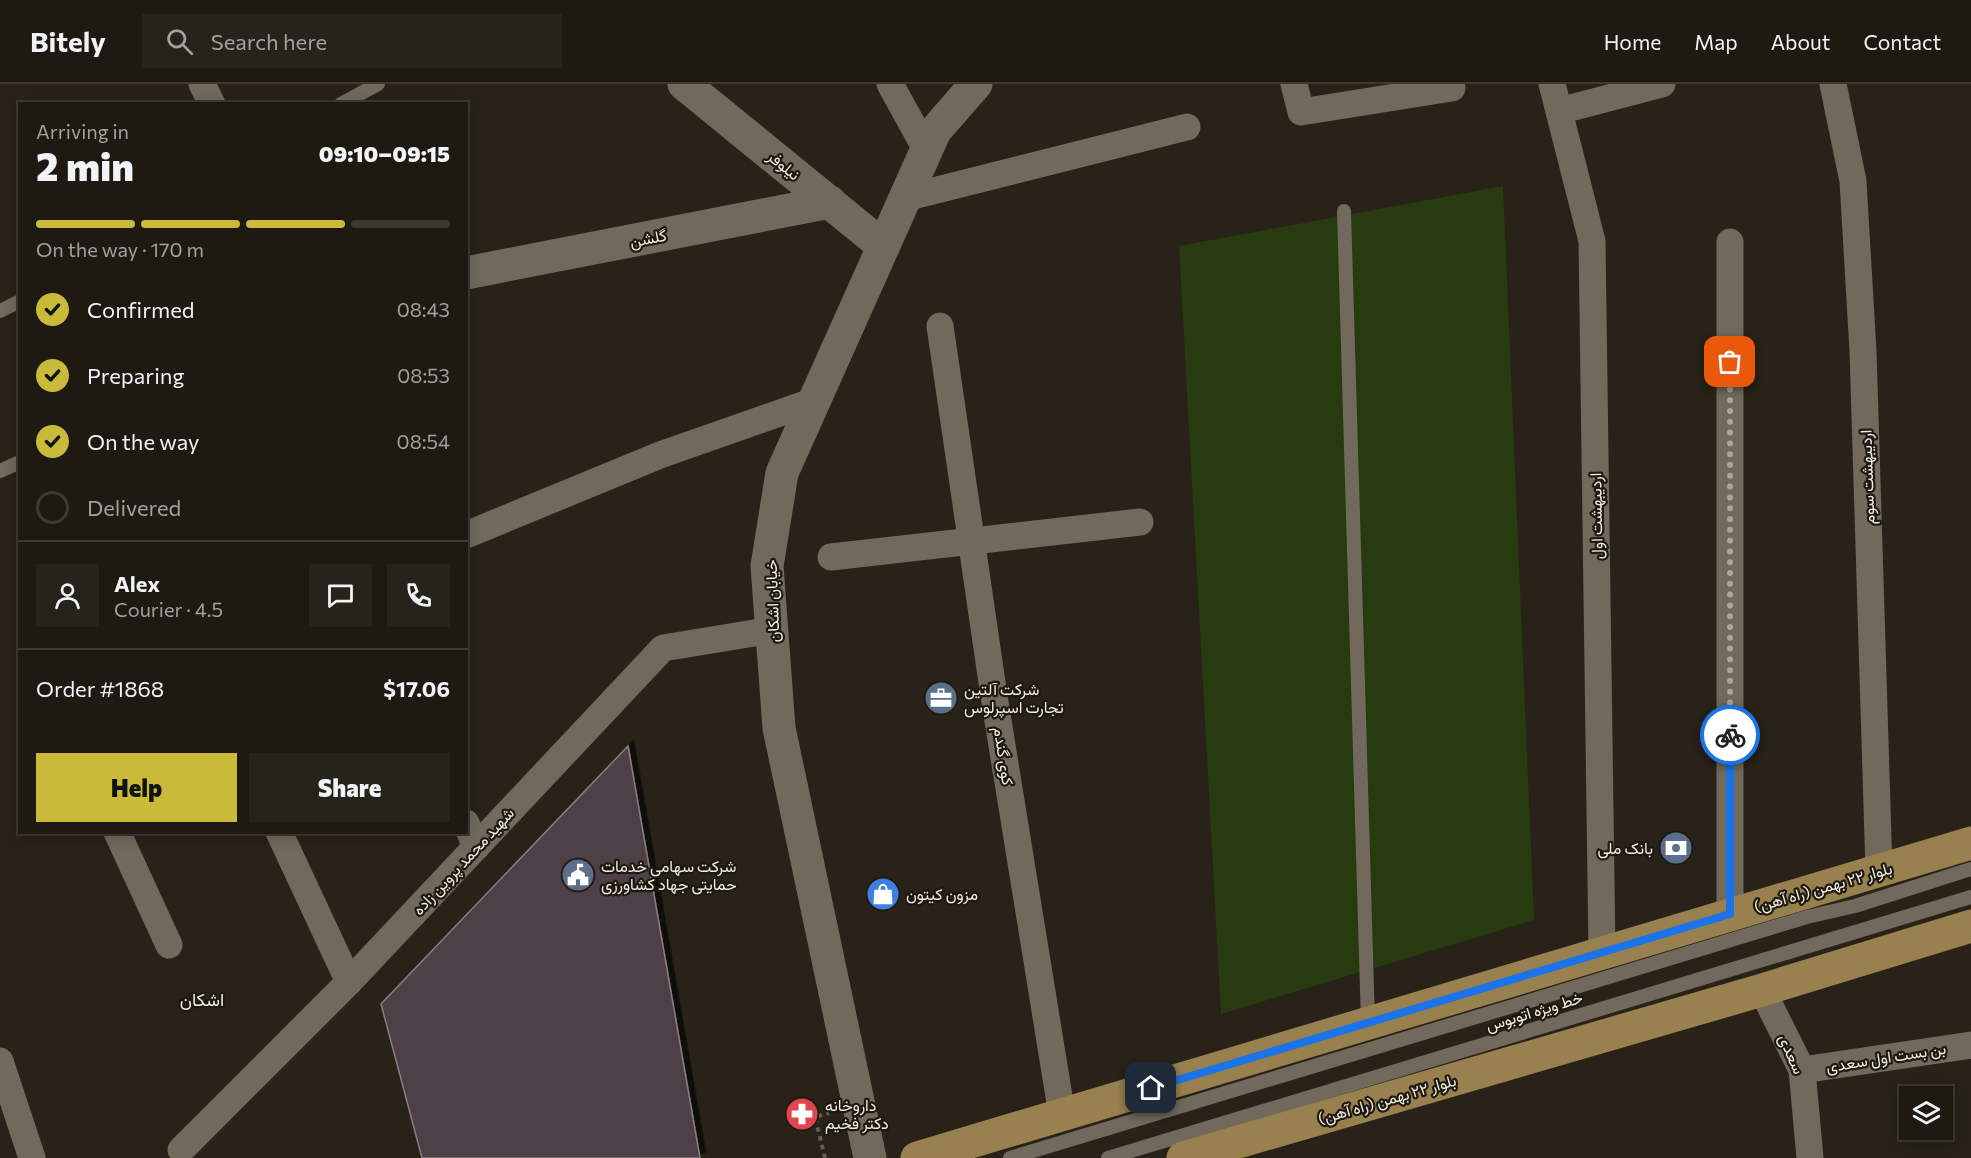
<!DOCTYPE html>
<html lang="en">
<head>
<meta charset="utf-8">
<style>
	:root { --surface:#1e1a12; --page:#26231b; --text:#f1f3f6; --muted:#a1a19f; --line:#3c3832; --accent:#caba3a }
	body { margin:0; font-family:Commissioner,Vazirmatn,sans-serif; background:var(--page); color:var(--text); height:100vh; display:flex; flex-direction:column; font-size:22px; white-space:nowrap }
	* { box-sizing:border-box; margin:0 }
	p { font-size:20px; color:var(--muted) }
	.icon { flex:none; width:33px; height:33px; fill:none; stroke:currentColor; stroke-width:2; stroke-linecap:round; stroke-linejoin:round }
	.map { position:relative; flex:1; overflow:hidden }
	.details { position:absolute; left:18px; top:18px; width:450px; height:732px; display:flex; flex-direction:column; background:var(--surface); border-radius:0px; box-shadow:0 3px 15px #0003,0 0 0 2px var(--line) }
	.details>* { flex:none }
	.tools { position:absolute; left:1899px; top:1002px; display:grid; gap:12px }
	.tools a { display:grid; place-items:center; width:54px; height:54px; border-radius:0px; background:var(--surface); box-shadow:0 3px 15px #0003,0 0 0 2px var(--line); font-size:30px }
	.pin { position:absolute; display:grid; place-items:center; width:51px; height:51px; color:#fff; margin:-26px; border-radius:12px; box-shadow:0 3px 9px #0006 }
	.courier { position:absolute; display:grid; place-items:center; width:60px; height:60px; margin:-30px; border:4px solid #1a73e8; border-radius:50%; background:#fff; color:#222; box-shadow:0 2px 8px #0007 }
	.summary em { font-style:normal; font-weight:800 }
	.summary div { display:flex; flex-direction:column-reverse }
	.summary { display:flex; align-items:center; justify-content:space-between; height:102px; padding:0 18px }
	h1 { font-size:39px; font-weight:800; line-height:45px }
	.bar { display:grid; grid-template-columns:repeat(4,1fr); gap:9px 6px; align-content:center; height:72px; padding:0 18px }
	.bar i { height:8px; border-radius:4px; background:var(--line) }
	.bar .current { background:var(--accent) }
	.bar p { grid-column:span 4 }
	.line { display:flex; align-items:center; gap:15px; padding:0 18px; border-top:2px solid var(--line) }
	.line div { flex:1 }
	.round { display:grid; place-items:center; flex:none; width:63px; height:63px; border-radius:0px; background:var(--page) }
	ol { padding:0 18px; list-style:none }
	li { display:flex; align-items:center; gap:18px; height:66px }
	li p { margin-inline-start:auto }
	li .icon { padding:6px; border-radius:50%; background:var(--accent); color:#111; stroke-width:4 }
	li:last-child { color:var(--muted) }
	li i { width:33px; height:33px; border:3px solid var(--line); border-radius:50% }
	.primary-button { display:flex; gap:12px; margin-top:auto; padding:12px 18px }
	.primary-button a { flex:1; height:69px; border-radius:0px; background:var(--accent); color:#111; font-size:24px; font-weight:800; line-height:69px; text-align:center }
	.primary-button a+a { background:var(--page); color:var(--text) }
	header { display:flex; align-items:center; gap:36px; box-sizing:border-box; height:84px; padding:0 30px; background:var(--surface); border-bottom:2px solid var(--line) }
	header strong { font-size:28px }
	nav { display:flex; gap:33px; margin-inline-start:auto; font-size:21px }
	.search { width:420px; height:54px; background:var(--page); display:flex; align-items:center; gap:15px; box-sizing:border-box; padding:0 21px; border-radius:0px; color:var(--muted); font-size:22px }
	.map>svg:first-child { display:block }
	.green { fill:#283a0f }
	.building { fill:#4d4046; stroke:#8b7c83; stroke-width:1.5; filter:url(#shadow) }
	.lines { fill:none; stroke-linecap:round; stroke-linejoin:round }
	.path { stroke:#645f56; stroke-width:4; stroke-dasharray:4.5 4.5; stroke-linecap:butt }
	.service { stroke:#70695c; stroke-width:14 }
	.minor { stroke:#70695c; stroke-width:27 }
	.tertiary { stroke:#70695c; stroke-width:33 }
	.secondary { stroke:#70695c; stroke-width:33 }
	.primary { stroke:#98814e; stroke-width:33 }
	.done { stroke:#aaa59d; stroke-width:6; stroke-dasharray:0 10.8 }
	.route { stroke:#1a73e8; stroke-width:8 }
	.labels { text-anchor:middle; stroke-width:4.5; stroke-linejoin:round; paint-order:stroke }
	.street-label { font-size:16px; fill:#f0ece5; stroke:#1e190f }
	.poi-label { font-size:16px; fill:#f0ece5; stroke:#1e190f; text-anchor:start }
	.neighbourhood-label { font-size:18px; fill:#f0ece5; stroke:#1e190f }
</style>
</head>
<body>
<header>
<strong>Bitely</strong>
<div class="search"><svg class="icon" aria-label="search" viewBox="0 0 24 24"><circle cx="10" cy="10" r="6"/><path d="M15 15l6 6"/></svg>Search here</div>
<nav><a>Home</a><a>Map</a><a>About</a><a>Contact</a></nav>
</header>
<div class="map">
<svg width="1971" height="1074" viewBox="0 0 1971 1074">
	<defs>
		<filter id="shadow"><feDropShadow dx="5.5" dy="-5.5" stdDeviation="0" flood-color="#0009"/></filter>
	</defs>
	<rect width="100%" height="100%" fill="#282218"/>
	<path class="green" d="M1503 102 1534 836 1221 930 1179 162Z"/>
	<path class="building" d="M628 662 700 1074H422L381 920Z"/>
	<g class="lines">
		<path class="path" d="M825 1074 815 1033 829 1029"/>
		<g class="service">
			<path d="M341 20 378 0"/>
			<path d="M1344 127 1368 939"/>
			<path d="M0 227 20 217"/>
			<path d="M0 387 20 378"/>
			<path d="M1010 1074 1807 833 1855 822 1971 785"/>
			<path d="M1108 1074 1971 813"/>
		</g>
		<g class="minor">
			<path d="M202 0 212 20"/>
			<path d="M890 0 927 67"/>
			<path d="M1294 0 1301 28 1452 4"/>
			<path d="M1552 0 1592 157 1602 868"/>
			<path d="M1833 0 1853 97 1863 267 1879 787"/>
			<path d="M1559 27 1662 0"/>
			<path d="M905 114 1187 43"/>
			<path d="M940 242 994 612 1062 1031"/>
			<path d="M466 451 660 371 814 317"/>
			<path d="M831 473 1140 438"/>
			<path d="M466 739 476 763"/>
			<path d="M117 748 169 861"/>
			<path d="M279 748 349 898"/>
			<path d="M1730 830V158"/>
			<path d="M1762 906 1802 986 1810 1074"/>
			<path d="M0 977 32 1074"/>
			<path d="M1802 986 1971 961"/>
			<path d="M181 1066 349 898 663 564 772 546"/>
		</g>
		<g class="tertiary">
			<path d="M684 0 883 162"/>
			<path d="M466 189 830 118"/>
		</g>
		<path class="secondary" d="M870 1074 779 644 767 482 782 389 935 47 976 0"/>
		<g class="primary">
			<path d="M917 1074 1971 759"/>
			<path d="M1183 1074 1762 906 1971 842"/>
		</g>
	</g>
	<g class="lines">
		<path class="done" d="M1730 651V278"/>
		<path class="route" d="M1151 1004 1730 830V651"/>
	</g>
	<defs>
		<g id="office-disc" transform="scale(1.725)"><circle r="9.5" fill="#5c6f8a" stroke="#1e190f"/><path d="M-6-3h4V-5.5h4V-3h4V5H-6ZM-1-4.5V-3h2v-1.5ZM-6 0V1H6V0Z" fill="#fff"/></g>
		<g id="bank-disc" transform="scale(1.725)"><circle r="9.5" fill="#5c6f8a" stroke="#1e190f"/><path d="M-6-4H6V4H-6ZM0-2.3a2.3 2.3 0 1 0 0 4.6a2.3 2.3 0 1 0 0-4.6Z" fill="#fff"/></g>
		<g id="civic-disc" transform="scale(1.725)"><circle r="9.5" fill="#5c6f8a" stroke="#1e190f"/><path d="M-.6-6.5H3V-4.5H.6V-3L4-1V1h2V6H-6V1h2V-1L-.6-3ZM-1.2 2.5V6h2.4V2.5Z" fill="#fff"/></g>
		<g id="shop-disc" transform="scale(1.725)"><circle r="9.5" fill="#3f7fe0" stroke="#1e190f"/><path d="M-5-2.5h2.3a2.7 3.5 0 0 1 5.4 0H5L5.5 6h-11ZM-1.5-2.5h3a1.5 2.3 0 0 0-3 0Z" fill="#fff"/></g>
		<g id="pharmacy-disc" transform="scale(1.725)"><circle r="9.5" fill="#e0444e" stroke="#1e190f"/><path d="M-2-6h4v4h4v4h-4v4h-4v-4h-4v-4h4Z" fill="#fff"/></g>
	</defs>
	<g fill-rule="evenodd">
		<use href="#office-disc" x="941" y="614"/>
		<use href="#bank-disc" x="1676" y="764"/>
		<use href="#civic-disc" x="578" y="791"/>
		<use href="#shop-disc" x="883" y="810"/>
		<use href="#pharmacy-disc" x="802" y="1030"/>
	</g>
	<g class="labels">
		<g class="street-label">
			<text transform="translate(784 81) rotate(39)" y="6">نیلوفر</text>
			<text transform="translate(648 154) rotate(-11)" y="6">گلشن</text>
			<text transform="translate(1867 393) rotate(-92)" y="6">اردیبهشت سوم</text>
			<text transform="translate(1596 432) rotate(-91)" y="6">اردیبهشت اول</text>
			<text transform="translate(772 517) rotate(-92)" y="6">خیابان اشکان</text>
			<text transform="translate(1004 672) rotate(81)" y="6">کوی گندم</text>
			<text transform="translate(463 777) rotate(-47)" y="6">شهید محمد پروین زاده</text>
			<text transform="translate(1823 803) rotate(-16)" y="6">بلوار ۲۲ بهمن (راه آهن)</text>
			<text transform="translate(1534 927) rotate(-17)" y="6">خط ویژه اتوبوس</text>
			<text transform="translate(1792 970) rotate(67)" y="6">سعدی</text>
			<text transform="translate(1886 973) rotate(-9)" y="6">بن بست اول سعدی</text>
			<text transform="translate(1387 1015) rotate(-16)" y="6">بلوار ۲۲ بهمن (راه آهن)</text>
		</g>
		<g class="poi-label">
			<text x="964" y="611">شرکت آلتین<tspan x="964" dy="18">تجارت اسپرلوس</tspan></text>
			<text x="1653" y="770" text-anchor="end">بانک ملی</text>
			<text x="601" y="788">شرکت سهامی خدمات<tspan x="601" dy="18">حمایتی جهاد کشاورزی</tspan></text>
			<text x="906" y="816">مزون کیتون</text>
			<text x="825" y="1027">داروخانه<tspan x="825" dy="18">دکتر فخیم</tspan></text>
		</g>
		<g class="neighbourhood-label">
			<text x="202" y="922">اشکان</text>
		</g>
	</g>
</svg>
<div class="tools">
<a><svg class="icon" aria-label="layers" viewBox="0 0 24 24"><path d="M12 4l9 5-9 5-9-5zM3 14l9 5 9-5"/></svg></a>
</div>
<div class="pin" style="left:1730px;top:278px;background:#ea580c"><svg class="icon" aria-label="bag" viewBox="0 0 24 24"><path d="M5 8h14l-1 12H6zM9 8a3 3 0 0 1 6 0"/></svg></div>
<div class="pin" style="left:1151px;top:1004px;background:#1f2937"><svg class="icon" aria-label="home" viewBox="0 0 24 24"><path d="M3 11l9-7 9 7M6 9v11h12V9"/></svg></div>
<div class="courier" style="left:1730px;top:651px"><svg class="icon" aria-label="bike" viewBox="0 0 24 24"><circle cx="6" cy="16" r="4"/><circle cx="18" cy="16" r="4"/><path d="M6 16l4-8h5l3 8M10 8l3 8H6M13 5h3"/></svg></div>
<section class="details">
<div class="summary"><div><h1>2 min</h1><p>Arriving in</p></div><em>09:10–09:15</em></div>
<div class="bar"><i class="current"></i><i class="current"></i><i class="current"></i><i></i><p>On the way · 170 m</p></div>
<ol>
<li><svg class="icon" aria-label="check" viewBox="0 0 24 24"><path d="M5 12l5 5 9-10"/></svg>Confirmed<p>08:43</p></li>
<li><svg class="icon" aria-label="check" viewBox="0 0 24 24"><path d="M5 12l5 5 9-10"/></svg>Preparing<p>08:53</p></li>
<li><svg class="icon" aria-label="check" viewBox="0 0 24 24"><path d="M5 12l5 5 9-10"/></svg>On the way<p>08:54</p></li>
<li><i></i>Delivered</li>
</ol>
<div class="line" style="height:108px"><a class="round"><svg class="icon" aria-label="person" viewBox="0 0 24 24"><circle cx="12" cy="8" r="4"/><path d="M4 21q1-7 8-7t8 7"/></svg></a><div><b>Alex</b><p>Courier · 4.5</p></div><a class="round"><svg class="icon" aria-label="chat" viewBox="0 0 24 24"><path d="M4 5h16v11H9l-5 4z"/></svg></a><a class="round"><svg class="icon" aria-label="phone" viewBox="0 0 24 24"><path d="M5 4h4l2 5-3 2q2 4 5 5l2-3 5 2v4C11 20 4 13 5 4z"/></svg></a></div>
<div class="line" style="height:78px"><div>Order #1868</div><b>$17.06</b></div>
<div class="primary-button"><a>Help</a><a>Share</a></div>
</section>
</div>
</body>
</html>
